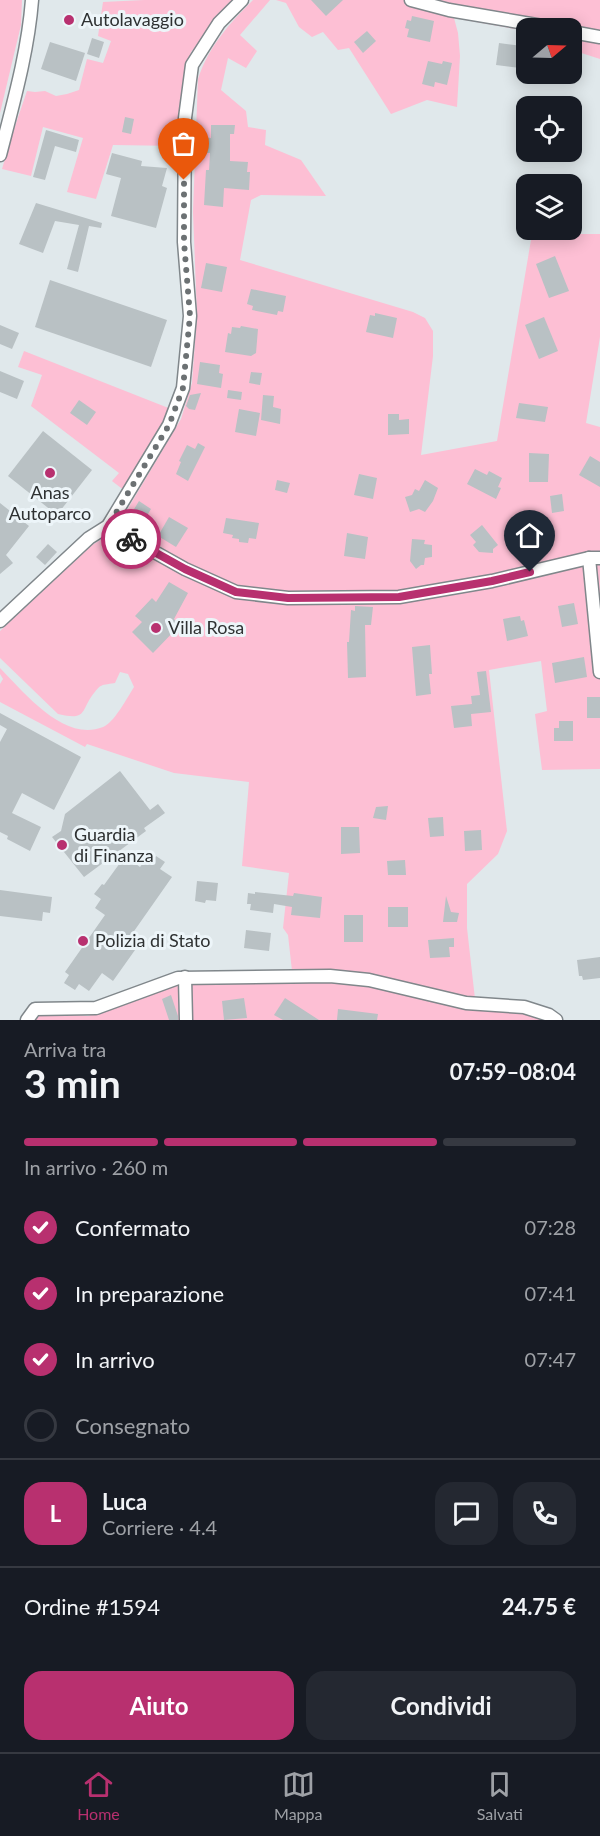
<!DOCTYPE html>
<html lang="it">
<head>
<meta charset="utf-8">
<style>
	:root { --surface:#171b24; --page:#242831; --text:#f1f3f6; --muted:#9ea1a6; --line:#363941; --accent:#b8306f }
	body { margin:0; font-family:Lato,sans-serif; background:var(--page); color:var(--text); height:100vh; display:flex; flex-direction:column; font-size:22px; white-space:nowrap }
	* { box-sizing:border-box; margin:0 }
	p { font-size:20px; color:var(--muted) }
	.icon { flex:none; width:33px; height:33px; fill:none; stroke:currentColor; stroke-width:2; stroke-linecap:round; stroke-linejoin:round }
	.map { position:relative; height:1020px; overflow:hidden }
	.side { display:flex; flex-direction:column; background:var(--surface); flex:1 }
	.side>* { flex:none }
	.needle { width:39px; rotate:71deg }
	.controls { position:absolute; left:516px; top:18px; display:grid; gap:12px }
	.controls a { display:grid; place-items:center; width:66px; height:66px; border-radius:12px; background:var(--surface); box-shadow:0 3px 15px #0003; font-size:30px }
	.pin { position:absolute; display:grid; place-items:center; width:51px; height:51px; color:#fff; margin:-62px -26px; border-radius:50% 50% 50% 0; rotate:-45deg; box-shadow:0 0 6px #0007 }
	.pin .icon { rotate:45deg }
	.courier { position:absolute; display:grid; place-items:center; width:60px; height:60px; margin:-30px; border:4px solid #b8306f; border-radius:50%; background:#fff; color:#222; box-shadow:0 2px 8px #0007 }
	.summary em { font-style:normal; font-weight:700 }
	.summary div { display:flex; flex-direction:column-reverse }
	.summary { display:flex; align-items:center; justify-content:space-between; height:102px; padding:0 24px }
	h1 { font-size:39px; font-weight:700; line-height:45px }
	.bar { display:grid; grid-template-columns:repeat(4,1fr); gap:9px 6px; align-content:center; height:72px; padding:0 24px }
	.bar i { height:8px; border-radius:4px; background:var(--line) }
	.bar .on { background:var(--accent) }
	.bar p { grid-column:span 4 }
	.line { display:flex; align-items:center; gap:15px; padding:0 24px; border-top:2px solid var(--line) }
	.line div { flex:1 }
	.round { display:grid; place-items:center; flex:none; width:63px; height:63px; border-radius:18px; background:var(--page) }
	ol { padding:0 24px; list-style:none }
	li { display:flex; align-items:center; gap:18px; height:66px }
	li p { margin-inline-start:auto }
	li .icon { padding:6px; border-radius:50%; background:var(--accent); color:#fff; stroke-width:4 }
	li:last-child { color:var(--muted) }
	li i { width:33px; height:33px; border:3px solid var(--line); border-radius:50% }
	.action { display:flex; gap:12px; margin-top:auto; padding:12px 24px }
	.action a { flex:1; height:69px; border-radius:18px; background:var(--accent); color:#fff; font-size:24px; font-weight:700; line-height:69px; text-align:center }
	.action a+a { background:var(--page); color:var(--text) }
	.dock { display:flex; justify-content:space-around; align-items:center; height:84px; border-top:2px solid var(--line); background:var(--surface); font-size:16px; color:var(--muted) }
	.dock a { display:grid; justify-items:center; gap:3px }
	.dock .on { color:var(--accent) }
	.map>svg:first-child { display:block }
	.green { fill:#fdbfd4 }
	.building { fill:#b9c1c4 }
	.lines { fill:none; stroke-linecap:round; stroke-linejoin:round }
	.minor-casing { stroke:#80878b; stroke-width:15 }
	.minor { stroke:#fff; stroke-width:12 }
	.done { stroke:#6c7173; stroke-width:6; stroke-dasharray:0 10.8 }
	.route { stroke:#b8306f; stroke-width:8 }
	.poi-dot { fill:#b8306f; stroke:#edf5f9; stroke-width:2 }
	.labels { text-anchor:middle; stroke-width:6; stroke-linejoin:round; paint-order:stroke }
	.poi-label { font-size:18px; fill:#2e3132; stroke:#edf5f9; text-anchor:start }
</style>
</head>
<body>
<div class="map">
<svg width="600" height="1020" viewBox="0 0 600 1020">
	<rect width="100%" height="100%" fill="#e0e8eb"/>
	<g class="green">
		<path d="M0 0H22L21 25 0 113Z"/>
		<path d="M144 0H238L218 20 191 52 186 73 179 146 113 145 96 199 67 192 83 138 43 127 31 176 2 169 13 132 27 91 35 92 45 91 56 96 67 94 79 90 87 59 103 63 111 41 98 36 103 2Z"/>
		<path d="M253 0H270L240 35 257 51 246 68 228 58 221 90 246 111 248 127 266 130 265 145 301 160 326 196 261 195 251 200 240 260 413 312 425 318 433 331V356L421 455 497 441 532 234H600V337L586 423 600 427V769L542 770 535 714 547 711 541 661 489 670 507 831 498 854 467 884V928L475 999 292 971 288 935 283 928 289 873 242 866 249 782 174 773 87 744 85 747 0 702V684L3 679 0 674V668C24 692 64 743 103 727 114 723 127 698 134 687L128 674 120 672 115 683C111 684 104 684 101 686 99 686 95 692 94 693 80 711 88 721 58 714L0 658V631L92 545 102 539 111 537 181 419 192 383 197 315 193 212 198 79C209 46 229 24 253 0Z"/>
		<path d="M276 0H600V59L572 50V28H526V31L454 18 458 33 460 56 457 107 427 100 391 114 349 48 338 50 323 32 312 37 299 27 286 3Z"/>
		<path d="M24 351 171 409 125 491 112 481 119 473 31 406 42 375 18 367Z"/>
		<path d="M293 980 383 987 524 1011 545 1020H35L40 1015 50 1013 88 1016 178 984 193 981Z"/>
	</g>
	<g class="building">
		<path d="M311 0H343L326 16Z"/>
		<path d="M412 16 434 21 430 42 407 37 409 29 405 28 407 20 411 21Z"/>
		<path d="M367 31 376 41 363 53 354 42Z"/>
		<path d="M92 38 104 42 99 58 87 54Z"/>
		<path d="M50 42 85 53 76 81 41 69Z"/>
		<path d="M499 43 523 46 520 68 496 65Z"/>
		<path d="M428 61 442 64 443 61 452 63 447 85 435 82 434 87 422 84Z"/>
		<path d="M125 117 134 119 131 134 122 132Z"/>
		<path d="M211 125H235L234 134H230V161L248 162 247 172H250L249 190 224 188 223 207 204 205 206 170H209L210 153H203V137L211 138Z"/>
		<path d="M46 130 79 140 76 152 55 146 45 180 33 177Z"/>
		<path d="M112 153 142 161 141 166 167 168 162 186 167 188 156 228 111 216 121 178 106 174Z"/>
		<path d="M36 203 102 223 101 228 89 226 78 272 67 269 79 225 55 221 43 253 19 244Z"/>
		<path d="M555 256 569 291 549 298 536 264Z"/>
		<path d="M206 263 227 267 222 292 201 288Z"/>
		<path d="M50 280 167 320 151 367 35 327Z"/>
		<path d="M251 289 286 296 283 312 278 311 277 315 252 310 253 306 247 304Z"/>
		<path d="M375 313 397 318 393 338 366 332 370 315 375 316Z"/>
		<path d="M544 317 558 351 539 359 525 325Z"/>
		<path d="M0 325 19 333 12 349 0 344Z"/>
		<path d="M241 326 258 329 256 353 251 356 225 352 228 333 231 334 232 327 240 328Z"/>
		<path d="M200 362 220 365 219 373 223 374 221 388 197 384Z"/>
		<path d="M0 371 24 381 17 399 0 392Z"/>
		<path d="M251 372 262 373 260 385 249 383Z"/>
		<path d="M228 390 242 392 241 400 227 398Z"/>
		<path d="M201 393 195 410 189 409 186 406 190 395Z"/>
		<path d="M263 395 274 396 273 407 281 409 280 424 261 420Z"/>
		<path d="M79 400 96 412 87 425 70 413Z"/>
		<path d="M519 403 548 407 545 422 516 418Z"/>
		<path d="M239 409 260 413 256 436 235 432Z"/>
		<path d="M388 414H399V420L409 419V434L388 435Z"/>
		<path d="M43 431 92 470 57 515 8 476Z"/>
		<path d="M198 443 205 447 188 481 176 474 181 462 179 461 187 445 195 449Z"/>
		<path d="M529 453 549 454 548 482H529Z"/>
		<path d="M590 456 600 462V487L579 475Z"/>
		<path d="M475 469 487 475 489 471 502 478 498 487 501 488 496 499 467 484Z"/>
		<path d="M359 474 377 478 373 499 354 495Z"/>
		<path d="M277 480 290 483 287 493 275 490Z"/>
		<path d="M425 480 438 488 433 501 425 512 419 509 410 512 405 497 412 495 415 489 419 491Z"/>
		<path d="M562 494 564 511 552 513 550 496Z"/>
		<path d="M139 501 151 509 145 519 148 521 143 530 138 527 136 530 125 524Z"/>
		<path d="M0 503 29 526 6 555 13 563 0 574Z"/>
		<path d="M540 516 544 541 534 543 529 518Z"/>
		<path d="M169 517 188 528 176 547 158 536Z"/>
		<path d="M226 518 259 523 256 539 249 538 248 543 239 542V539L232 538 233 535 223 533Z"/>
		<path d="M482 525 498 545 493 549V553L479 552 473 545 476 542 470 535Z"/>
		<path d="M347 533 368 537 365 559 344 556Z"/>
		<path d="M412 539 425 540 424 544 432 545V557L425 558 424 565H421L416 569 410 561Z"/>
		<path d="M48 544 57 552 45 565 36 557Z"/>
		<path d="M169 582 188 593 174 619 180 625 153 653 132 632 142 622 135 616 152 598 156 602Z"/>
		<path d="M574 603 578 624 562 627 558 606Z"/>
		<path d="M355 606 373 607 371 625H365L366 677 348 678 347 642H349L351 610 355 611Z"/>
		<path d="M520 616 521 621 524 620 528 636 507 641 503 619Z"/>
		<path d="M430 645 432 674H429L431 694 416 696 412 647Z"/>
		<path d="M584 657 587 677 555 683 552 663Z"/>
		<path d="M486 671 491 712 471 714 472 726 454 728 451 706 472 704 471 696 480 695 477 672Z"/>
		<rect x="587" y="697" width="13" height="21"/>
		<path d="M0 713 81 757 54 810 22 793 12 813 41 827 30 851 7 839 8 836 0 832V742L7 729 0 725Z"/>
		<path d="M559 721H573V741H554V728H559Z"/>
		<path d="M120 771 150 810 158 804 165 813 144 828 146 831 84 877 52 837 61 831 65 814Z"/>
		<path d="M388 806 386 820 373 818 376 807Z"/>
		<path d="M443 817 444 836 430 837 428 818Z"/>
		<path d="M341 827H359L360 853 341 854Z"/>
		<path d="M481 830 482 850 465 851 464 831Z"/>
		<path d="M125 856 140 867 146 859 151 863 156 856 165 862 160 869 172 877 125 944 135 950 113 981 102 973 89 991 79 984 75 990 64 983 69 975 65 972 105 915 95 908 101 899 94 894 102 884 104 885Z"/>
		<path d="M405 860 406 875H388L387 861Z"/>
		<path d="M197 881 218 883 216 901 206 900 205 903 195 901Z"/>
		<path d="M0 890 52 897 50 913 43 912 42 921 0 916Z"/>
		<path d="M255 892 293 896 294 893 322 897 320 918 291 915 292 907 274 904 273 913 250 910 251 904H247L248 893 255 894Z"/>
		<path d="M446 896 451 912 459 913 457 922H443Z"/>
		<rect x="388" y="907" width="20" height="20"/>
		<rect x="344" y="915" width="19" height="27"/>
		<path d="M246 930 271 933 269 951 244 948Z"/>
		<path d="M454 938V947H449L450 957 430 958 428 940Z"/>
		<path d="M600 957V978L583 980 582 976H579L577 960Z"/>
		<path d="M171 995 178 1016V1020H169L162 999Z"/>
		<path d="M244 998 247 1018 224 1020 222 1001Z"/>
		<path d="M285 998 319 1020H283L274 1015Z"/>
		<path d="M338 1009 378 1014 377 1020H337Z"/>
	</g>
	<g class="lines">
		<g class="minor-casing">
			<g id="minor">
				<path d="M411 0 449 10 554 28"/>
				<path d="M572 32 600 37"/>
				<path d="M0 155C13 104 28 52 32 0"/>
				<path d="M108 526 185 569 236 592 288 598 399 597 492 581 589 558H600"/>
				<path d="M589 558 600 672"/>
				<path d="M0 621 89 538 108 526 169 425 183 388 190 316 184 242 185 118 192 65 219 23 242 0"/>
				<path d="M185 977 186 1020"/>
				<path d="M27 1020 35 1009 96 1008 178 978 330 976 369 980 466 1003 524 1007 549 1015 556 1020"/>
			</g>
		</g>
		<use href="#minor" class="minor"/>
	</g>
	<g class="lines">
		<path class="done" d="M131 539 108 526 169 425 183 388 190 316 184 242V180"/>
		<path class="route" d="M131 539 185 569 236 592 288 598 399 597 492 581 530 572"/>
	</g>
	<g class="poi-dot">
		<circle cx="69" cy="20" r="6"/>
		<circle cx="50" cy="473" r="6"/>
		<circle cx="156" cy="628" r="6"/>
		<circle cx="62" cy="845" r="6"/>
		<circle cx="83" cy="941" r="6"/>
	</g>
	<g class="labels">
		<g class="poi-label">
			<text x="81" y="26">Autolavaggio</text>
			<text x="50" y="499" text-anchor="middle">Anas<tspan x="50" dy="21">Autoparco</tspan></text>
			<text x="168" y="634">Villa Rosa</text>
			<text x="74" y="841">Guardia<tspan x="74" dy="21">di Finanza</tspan></text>
			<text x="95" y="947">Polizia di Stato</text>
		</g>
	</g>
</svg>
<div class="controls">
<a><svg class="needle" viewBox="-14 -14 28 28"><path d="M0-13l5 13h-10z" fill="#e53935"/><path d="M0 13l5-13h-10z" fill="#9ea1a6"/></svg></a>
<a><svg class="icon" aria-label="locate" viewBox="0 0 24 24"><circle cx="12" cy="12" r="6"/><path d="M12 2v4M12 18v4M2 12h4M18 12h4"/></svg></a>
<a><svg class="icon" aria-label="layers" viewBox="0 0 24 24"><path d="M12 4l9 5-9 5-9-5zM3 14l9 5 9-5"/></svg></a>
</div>
<div class="pin" style="left:184px;top:180px;background:#ea580c"><svg class="icon" aria-label="bag" viewBox="0 0 24 24"><path d="M5 8h14l-1 12H6zM9 8a3 3 0 0 1 6 0"/></svg></div>
<div class="pin" style="left:530px;top:572px;background:#1f2937"><svg class="icon" aria-label="home" viewBox="0 0 24 24"><path d="M3 11l9-7 9 7M6 9v11h12V9"/></svg></div>
<div class="courier" style="left:131px;top:539px"><svg class="icon" aria-label="bike" viewBox="0 0 24 24"><circle cx="6" cy="16" r="4"/><circle cx="18" cy="16" r="4"/><path d="M6 16l4-8h5l3 8M10 8l3 8H6M13 5h3"/></svg></div>
</div>
<section class="side">
<div class="summary"><div><h1>3 min</h1><p>Arriva tra</p></div><em>07:59–08:04</em></div>
<div class="bar"><i class="on"></i><i class="on"></i><i class="on"></i><i></i><p>In arrivo · 260 m</p></div>
<ol>
<li><svg class="icon" aria-label="check" viewBox="0 0 24 24"><path d="M5 12l5 5 9-10"/></svg>Confermato<p>07:28</p></li>
<li><svg class="icon" aria-label="check" viewBox="0 0 24 24"><path d="M5 12l5 5 9-10"/></svg>In preparazione<p>07:41</p></li>
<li><svg class="icon" aria-label="check" viewBox="0 0 24 24"><path d="M5 12l5 5 9-10"/></svg>In arrivo<p>07:47</p></li>
<li><i></i>Consegnato</li>
</ol>
<div class="line" style="height:108px"><b class="round" style="background:var(--accent);color:#fff">L</b><div><b>Luca</b><p>Corriere · 4.4</p></div><a class="round"><svg class="icon" aria-label="chat" viewBox="0 0 24 24"><path d="M4 5h16v11H9l-5 4z"/></svg></a><a class="round"><svg class="icon" aria-label="phone" viewBox="0 0 24 24"><path d="M5 4h4l2 5-3 2q2 4 5 5l2-3 5 2v4C11 20 4 13 5 4z"/></svg></a></div>
<div class="line" style="height:78px"><div>Ordine #1594</div><b>24.75 €</b></div>
<div class="action"><a>Aiuto</a><a>Condividi</a></div>
</section>
<nav class="dock">
<a class="on"><svg class="icon" aria-label="home" viewBox="0 0 24 24"><path d="M3 11l9-7 9 7M6 9v11h12V9"/></svg>Home</a>
<a><svg class="icon" aria-label="map" viewBox="0 0 24 24"><path d="M3 6l6-2 6 2 6-2v14l-6 2-6-2-6 2zM9 4v14M15 6v14"/></svg>Mappa</a>
<a><svg class="icon" aria-label="saved" viewBox="0 0 24 24"><path d="M7 4h10v16l-5-4-5 4z"/></svg>Salvati</a>
</nav>
</body>
</html>
